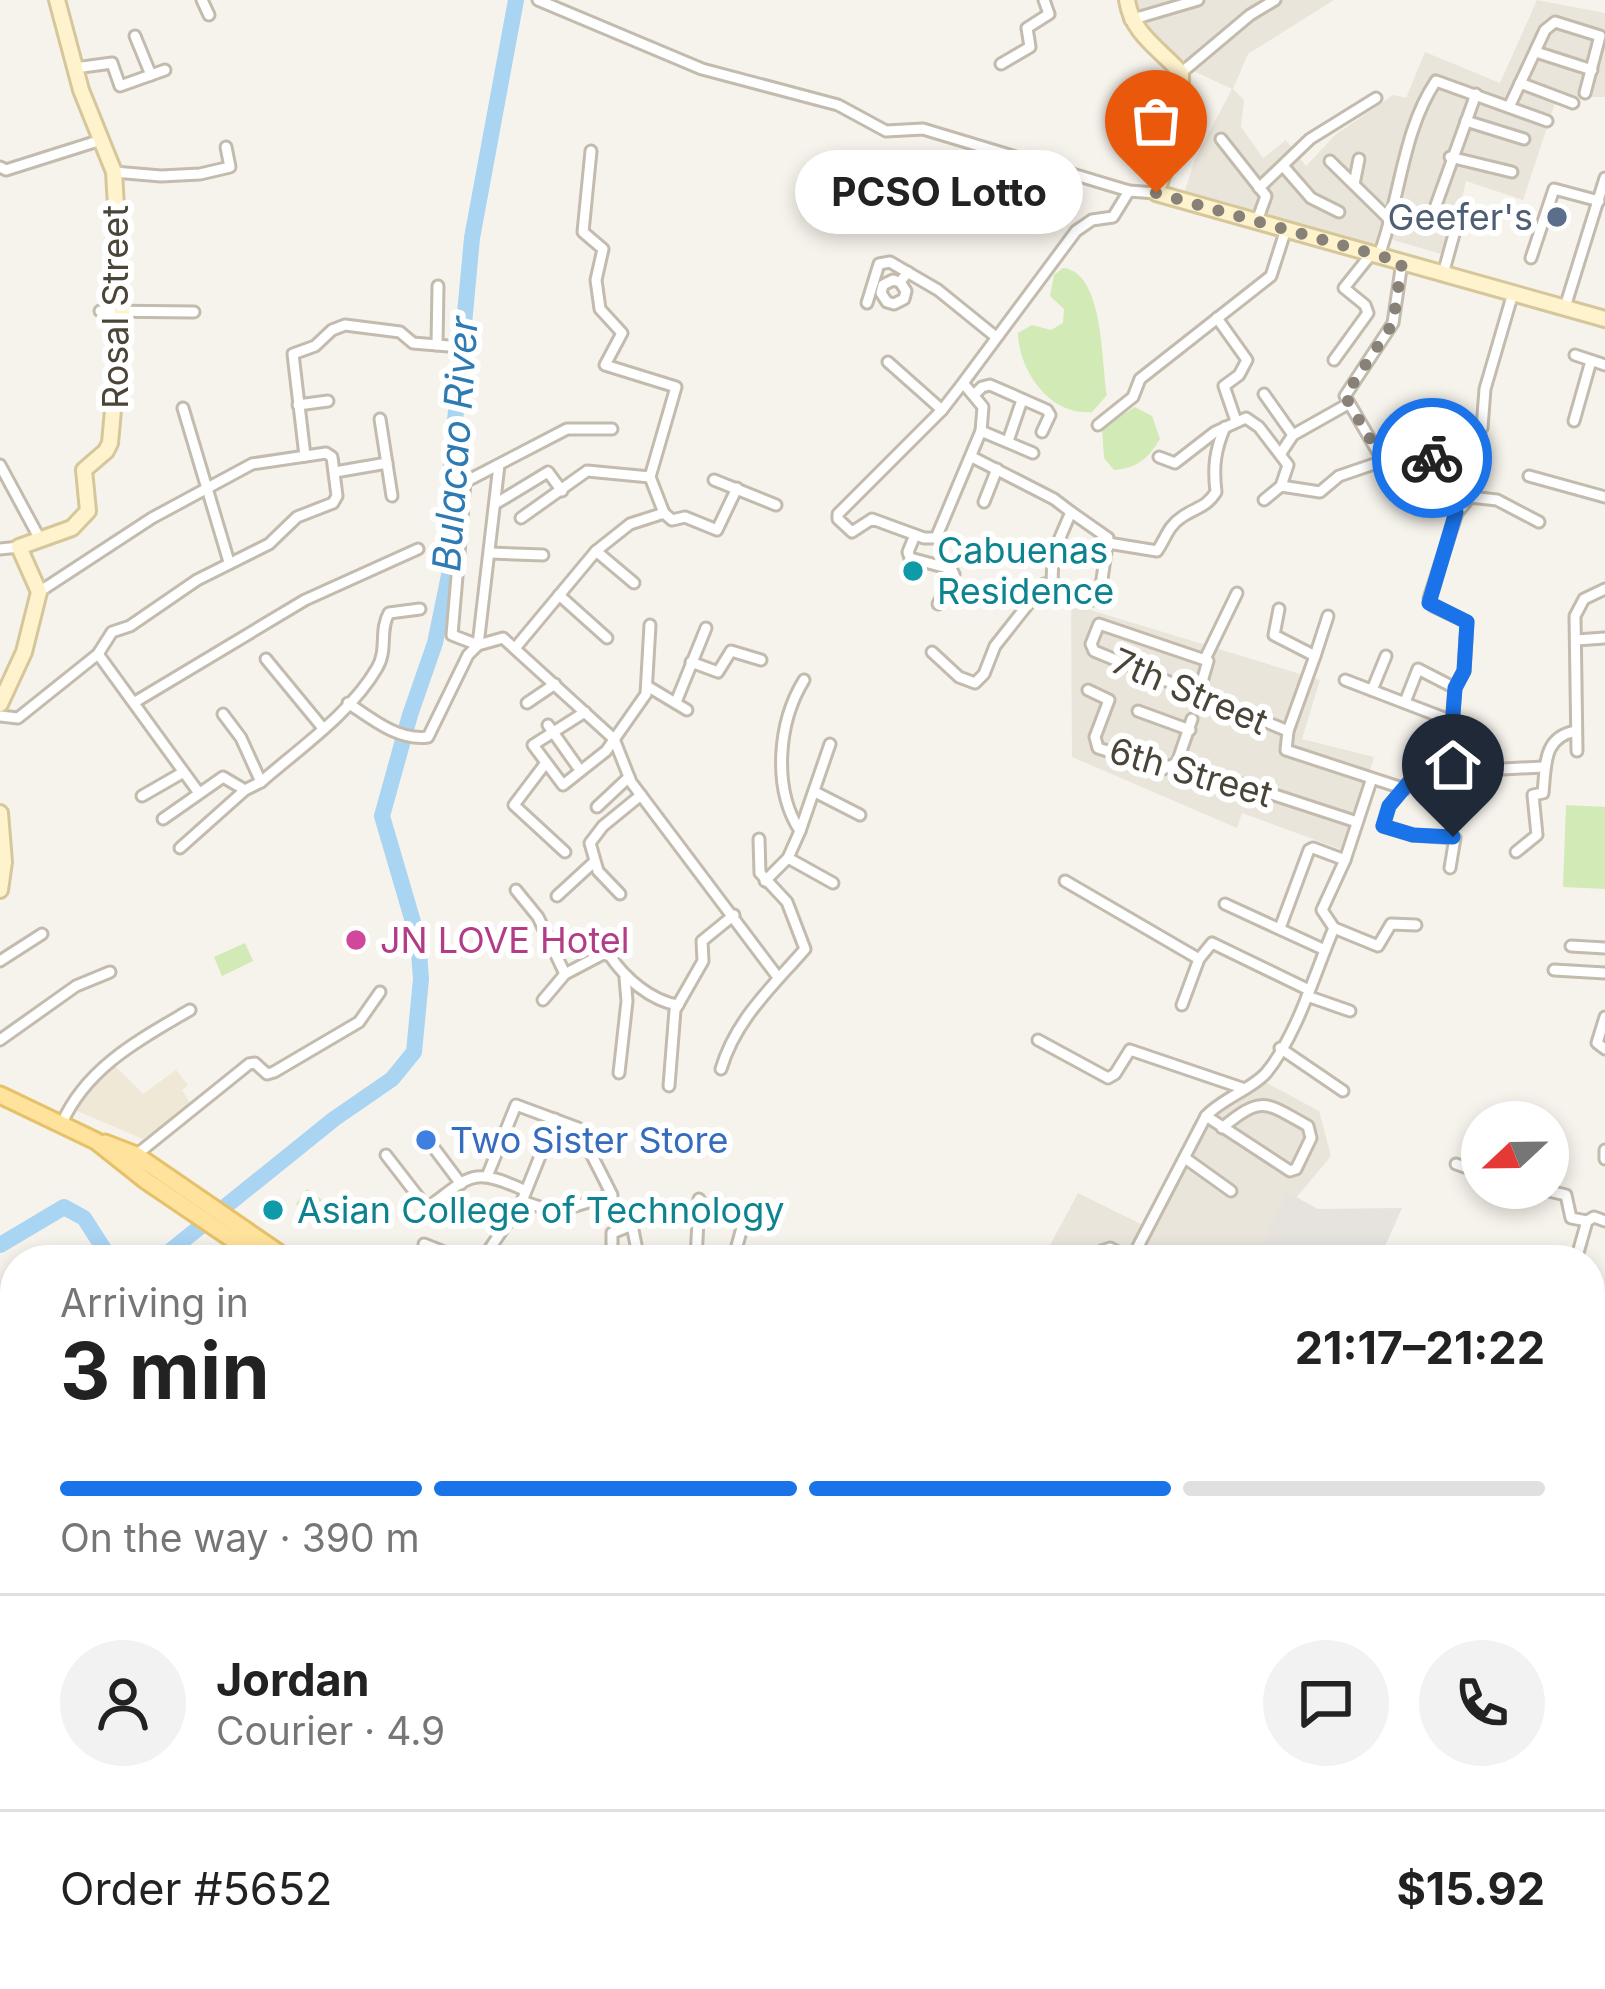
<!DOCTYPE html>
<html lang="en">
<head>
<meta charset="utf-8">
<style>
	:root { --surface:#fff; --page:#f2f2f2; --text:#222; --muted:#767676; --line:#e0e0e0; --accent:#1a73e8 }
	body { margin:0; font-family:Inter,sans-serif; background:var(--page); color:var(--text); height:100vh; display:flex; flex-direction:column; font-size:45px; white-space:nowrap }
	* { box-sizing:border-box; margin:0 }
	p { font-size:39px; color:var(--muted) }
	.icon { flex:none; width:66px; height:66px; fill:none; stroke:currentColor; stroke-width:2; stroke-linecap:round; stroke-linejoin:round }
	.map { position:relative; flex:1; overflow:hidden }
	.panel { position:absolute; left:0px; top:1245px; width:1605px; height:744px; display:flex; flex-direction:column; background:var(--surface); border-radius:48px 48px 0 0; box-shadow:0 6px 18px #0003 }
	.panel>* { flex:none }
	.needle { width:78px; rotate:248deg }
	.tools { position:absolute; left:1461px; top:1101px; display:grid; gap:24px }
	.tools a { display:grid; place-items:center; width:108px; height:108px; border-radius:50%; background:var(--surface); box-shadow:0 6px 18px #0003; font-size:60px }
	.pin { position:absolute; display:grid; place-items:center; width:102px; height:102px; color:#fff; margin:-123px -51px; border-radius:50% 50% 50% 0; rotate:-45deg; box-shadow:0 0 12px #0007 }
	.pin .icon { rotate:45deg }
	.courier { position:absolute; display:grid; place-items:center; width:120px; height:120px; margin:-60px; border:9px solid #1a73e8; border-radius:50%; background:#fff; color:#222; box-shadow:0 3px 15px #0007 }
	.bubble { position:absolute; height:84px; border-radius:42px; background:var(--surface); box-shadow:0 6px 18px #0003; font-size:39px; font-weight:700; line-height:84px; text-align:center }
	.overview em { font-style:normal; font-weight:700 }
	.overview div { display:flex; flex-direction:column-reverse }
	.overview { display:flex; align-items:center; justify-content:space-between; height:204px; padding:0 60px }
	h1 { font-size:78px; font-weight:700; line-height:90px }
	.bar { display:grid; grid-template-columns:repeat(4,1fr); gap:18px 12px; align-content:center; height:144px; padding:0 60px }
	.bar i { height:15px; border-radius:9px; background:var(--line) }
	.bar .current { background:var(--accent) }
	.bar p { grid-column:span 4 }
	.line { display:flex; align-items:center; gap:30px; padding:0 60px; border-top:3px solid var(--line) }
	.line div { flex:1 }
	.round { display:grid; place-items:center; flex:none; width:126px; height:126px; border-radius:63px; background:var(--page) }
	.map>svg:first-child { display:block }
	.residential { fill:#eae5da }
	.industrial { fill:#e6e2dd }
	.education { fill:#efe8d6 }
	.green { fill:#d2eab5 }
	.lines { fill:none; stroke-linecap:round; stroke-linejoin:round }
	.river { stroke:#a9d4f2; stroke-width:16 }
	.street-casing { stroke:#c2bbae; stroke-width:15 }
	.secondary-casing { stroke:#d6c79b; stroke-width:20 }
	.primary-casing { stroke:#e6c16a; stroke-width:21 }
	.street { stroke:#fff; stroke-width:9 }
	.secondary { stroke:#fff3cd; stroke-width:14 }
	.primary { stroke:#ffe39c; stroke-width:15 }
	.done { stroke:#878178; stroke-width:12; stroke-dasharray:0 21.6 }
	.route { stroke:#1a73e8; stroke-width:15 }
	.service-dot { fill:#5c6f8a; stroke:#fff; stroke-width:4.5 }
	.culture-dot { fill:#0f9aa8; stroke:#fff; stroke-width:4.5 }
	.hotel-dot { fill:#d1479c; stroke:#fff; stroke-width:4.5 }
	.shop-dot { fill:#3f7fe0; stroke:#fff; stroke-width:4.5 }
	.labels { text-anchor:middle; stroke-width:12; stroke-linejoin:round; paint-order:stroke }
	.service-label { font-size:36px; fill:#4e5e75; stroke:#fff; text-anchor:end }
	.street-label { font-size:36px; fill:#4b4439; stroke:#fff }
	.culture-label { font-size:36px; fill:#0d838f; stroke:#fff; text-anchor:start }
	.hotel-label { font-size:36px; fill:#b23c85; stroke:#fff; text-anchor:start }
	.shop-label { font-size:36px; fill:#366cbe; stroke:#fff; text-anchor:start }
	.water-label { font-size:39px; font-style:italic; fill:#2e7ab2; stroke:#fff }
</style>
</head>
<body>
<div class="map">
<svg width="1605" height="1989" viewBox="0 0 1605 1989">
	<rect width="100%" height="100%" fill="#f6f3ec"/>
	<g class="residential">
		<path d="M1131 0H1334L1248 54 1233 89 1244 100 1241 127 1263 158 1286 140 1306 166 1335 135 1393 95 1406 98 1425 52 1500 83 1537 0 1605 13V97H1557L1523 200 1466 181 1448 256 1379 236 1376 251 1183 197 1195 159 1232 89 1181 65 1142 32Z"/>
		<path d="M1071 604 1320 680 1302 739 1374 757 1345 851 1242 813 1237 828 1072 757Z"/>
		<path d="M1265 1082 1319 1111 1331 1156 1296 1198 1288 1193 1254 1260H1042L1078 1193 1151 1229 1223 1102Z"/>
		<path d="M368 1974H568L586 1989H339Z"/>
	</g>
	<g class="industrial">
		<path d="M1287 1192 1318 1209 1402 1208 1379 1260H1254Z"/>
		<path d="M1160 1974H1360L1365 1989H1158L1151 1979Z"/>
	</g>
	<path class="education" d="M113 1064 143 1094 176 1070 188 1085 182 1090 192 1106 143 1139 72 1109 90 1081Z"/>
	<g class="green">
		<path d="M1063 268C1104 272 1101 361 1107 395L1092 412C1050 416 1019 371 1018 333L1032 325 1051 330 1063 323 1064 309 1050 296 1054 275Z"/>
		<path d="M1135 407 1152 416 1160 439C1148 459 1137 468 1114 470L1104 458 1102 428Z"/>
		<path d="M1566 805 1605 807V889L1563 887Z"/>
		<path d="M245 943 253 961 222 976 214 957Z"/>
		<path d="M307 1189 337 1211 326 1226 296 1204Z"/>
	</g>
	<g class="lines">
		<g class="river">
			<path d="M0 1245 64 1207 84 1218 111 1260"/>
			<path d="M159 1260 334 1119 392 1079 414 1052 421 979 418 939 382 816 410 715 435 643 449 575V486L472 238 516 0"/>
		</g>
		<g class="street-casing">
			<g id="street">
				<path d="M202 0 209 15"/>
				<path d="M538 0 702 69 838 105 886 131 923 129 1129 191 1156 193"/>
				<path d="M1130 20 1198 0"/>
				<path d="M135 36 151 75"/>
				<path d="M1536 52 1592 70"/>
				<path d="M1001 64 1030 47 1027 28 1049 14 1044 0"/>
				<path d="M75 68 112 63 120 86 165 70"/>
				<path d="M1181 73 1250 15 1275 0"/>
				<path d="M1520 83 1573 103"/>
				<path d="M1131 88 1181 76"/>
				<path d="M1509 107 1545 30 1555 22 1600 36 1585 93"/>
				<path d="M1466 121 1524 139"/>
				<path d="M1221 139 1266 196 1257 221"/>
				<path d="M591 151 583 232 603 249 596 280 600 309 622 333 605 365 676 387 650 477 664 513"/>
				<path d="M1450 157 1512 172"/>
				<path d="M1330 161 1390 220 1430 222 1476 94"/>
				<path d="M0 167 6 170 101 140"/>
				<path d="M1284 167 1311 198 1339 212"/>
				<path d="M114 172 161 176 200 174 230 167 226 147"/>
				<path d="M1354 184 1359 159"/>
				<path d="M1259 188 1310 139 1376 98"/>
				<path d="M1379 255C1400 200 1402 131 1436 81L1547 121"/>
				<path d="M1531 258 1554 189 1599 201"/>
				<path d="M1443 274 1461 209"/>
				<path d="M900 282 906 291 904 299 894 304 887 302 881 293 883 285 893 280 900 282 908 272"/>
				<path d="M867 303 879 264 890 262 938 290 996 337"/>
				<path d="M1565 307 1605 178"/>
				<path d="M100 311 194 312"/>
				<path d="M1217 318 1247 360 1239 375 1224 386 1236 421"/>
				<path d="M437 345 438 286"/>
				<path d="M1575 355 1605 365"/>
				<path d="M1334 360 1368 313 1365 305 1344 288 1372 253"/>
				<path d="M888 362 942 410"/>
				<path d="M963 383 942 410 838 514V519L852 532 872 519 924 538H936L981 431 983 407 963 383 1076 231 1092 220 1113 217 1129 191"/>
				<path d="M1264 394 1293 435"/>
				<path d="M974 395 982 387 990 385 1047 410 1050 415 1042 432"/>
				<path d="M298 405 328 401"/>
				<path d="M183 408 229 562"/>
				<path d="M380 419 392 496"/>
				<path d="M1574 421 1591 361"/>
				<path d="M1098 425 1133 397 1140 379 1271 276 1286 229"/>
				<path d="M1482 428 1485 389 1513 293"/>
				<path d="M981 431 1033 453"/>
				<path d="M1008 441 1022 400"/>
				<path d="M1281 453 1293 435 1348 404"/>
				<path d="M305 456 293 354 315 346 332 330 345 325 400 332 413 343 449 346"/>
				<path d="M972 457 1054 499 1071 512"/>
				<path d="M1159 457 1175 463 1215 432 1246 418 1259 427 1288 465 1281 486 1264 500"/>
				<path d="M1383 461 1345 396 1393 323 1402 262"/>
				<path d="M0 465 41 541"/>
				<path d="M499 465 478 645 452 635 465 482 567 429H612"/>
				<path d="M335 472 387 463"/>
				<path d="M1529 476 1605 497"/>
				<path d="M714 480 776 505"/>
				<path d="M1445 485 1470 497 1497 500 1539 522"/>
				<path d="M1281 486 1320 492 1339 476 1383 461 1418 441 1427 448 1457 513"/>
				<path d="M984 502 997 469"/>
				<path d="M495 504 548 472 562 491"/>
				<path d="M521 518 587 471 650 477"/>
				<path d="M915 535 908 552 910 558 951 569 954 574 938 604"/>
				<path d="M1108 543 1157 551C1166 538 1168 526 1182 517 1196 507 1206 508 1216 492 1213 467 1215 450 1225 427"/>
				<path d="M0 549 19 547"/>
				<path d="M596 551 634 583"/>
				<path d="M491 553 543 555"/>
				<path d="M559 595 607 638"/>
				<path d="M1279 609 1274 635 1315 656 1288 731 1286 750 1405 789"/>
				<path d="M1576 640 1605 638"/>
				<path d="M516 647 596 551 630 524 664 513 672 520 685 517 717 530 737 488"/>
				<path d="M932 652 959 677 975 683 984 674 995 646 1044 584 1052 583 1092 600 1100 593 1108 538 1071 512 1053 554 1052 583"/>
				<path d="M98 654 199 793"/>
				<path d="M1315 656 1328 616"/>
				<path d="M266 659 322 727"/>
				<path d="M1205 659 1237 593"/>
				<path d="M691 662 718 672 731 651 761 660"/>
				<path d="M1345 680 1452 721"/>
				<path d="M647 686 687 710"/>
				<path d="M1088 690 1109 700 1095 737 1098 748 1163 769 1177 763 1357 822"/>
				<path d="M1372 690 1386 656"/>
				<path d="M1199 692 1208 661 1099 624 1091 644 1094 651 1288 731"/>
				<path d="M135 702 305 600 418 549"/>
				<path d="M676 702 706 628"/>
				<path d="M1405 702 1418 669 1455 688"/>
				<path d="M348 703C372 719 398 741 428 737L468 655 478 645 503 638 614 739 631 782 777 976"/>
				<path d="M527 703 555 684"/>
				<path d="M1138 711 1190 730"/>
				<path d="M585 712 533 745 563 785 606 751 646 694 650 625"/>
				<path d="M223 714 241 738 261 782"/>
				<path d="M0 716 18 718 98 654 112 632 130 626 197 580 269 544 297 517 333 503 337 496 332 457 326 453 252 464 152 518 39 592"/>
				<path d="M548 725 577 766"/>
				<path d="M1577 751 1575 616 1584 599 1605 589"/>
				<path d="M1177 763 1192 719"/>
				<path d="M545 764 514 805 565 852"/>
				<path d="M1503 769 1543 767"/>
				<path d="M815 792 860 815"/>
				<path d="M142 796 182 773"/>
				<path d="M597 807 629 777"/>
				<path d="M163 819 223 777 245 790"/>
				<path d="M800 831 830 744"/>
				<path d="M180 848 245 790 261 782C300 748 351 713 377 668 388 650 379 630 389 613L420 609"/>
				<path d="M1516 852 1537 835 1533 795 1543 793C1546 764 1543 737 1576 731"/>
				<path d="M788 858 833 883"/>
				<path d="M1450 868 1455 838 1413 835 1383 826 1389 806 1415 775 1447 780 1455 688 1464 671 1467 622 1433 606 1429 598 1457 513 1470 497"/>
				<path d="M765 881 788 858 800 831C772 788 778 722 804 680"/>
				<path d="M1065 881 1199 959"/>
				<path d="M516 890 538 917 565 974"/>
				<path d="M620 894 598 871 590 843 603 826 641 795"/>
				<path d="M557 896 594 862"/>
				<path d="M1225 904 1325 950"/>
				<path d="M1280 928 1309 850 1313 848 1345 860"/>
				<path d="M1334 928 1378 946 1391 924 1416 925"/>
				<path d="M1571 946 1605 948"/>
				<path d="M0 961 42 934"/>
				<path d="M1554 970 1605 973"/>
				<path d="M1307 996 1350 1011"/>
				<path d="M543 1000 565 974 603 954 610 956C625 978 651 1001 678 1005"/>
				<path d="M1182 1005 1199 959 1212 943 1309 990"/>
				<path d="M1605 1017 1597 1043 1605 1049"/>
				<path d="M0 1040 76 986 110 972"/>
				<path d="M1038 1040 1108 1078 1115 1074 1130 1050 1242 1088"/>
				<path d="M1280 1048 1343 1091"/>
				<path d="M721 1069C736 1019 772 987 805 949L787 902 760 873 759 839"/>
				<path d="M619 1073 627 1001 625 978"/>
				<path d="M669 1086 675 1010 703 961 702 941 734 915"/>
				<path d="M1206 1116 1290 1171 1296 1169 1311 1138 1308 1126C1265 1102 1262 1095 1222 1128"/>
				<path d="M62 1123C87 1067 139 1040 190 1010"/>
				<path d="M428 1140 461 1184"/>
				<path d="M1605 1150V1159"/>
				<path d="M136 1155 249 1064 255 1063 267 1074 274 1072 359 1022 380 992"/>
				<path d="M386 1155 427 1208C471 1176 471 1166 524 1190"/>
				<path d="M1185 1158 1231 1191"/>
				<path d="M1456 1164 1482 1173"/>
				<path d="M488 1174 516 1105 578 1128 612 1195 555 1212 522 1201"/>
				<path d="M1536 1188 1566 1195 1571 1218 1587 1221 1594 1217 1605 1221"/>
				<path d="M424 1244 464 1260"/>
				<path d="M612 1253V1233L632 1225 639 1260"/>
				<path d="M221 1260H230"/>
				<path d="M482 1260 522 1201 555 1119"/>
				<path d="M696 1260 699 1199"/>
				<path d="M733 1260 742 1228"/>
				<path d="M1095 1260 1101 1251 1110 1248 1131 1259"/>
				<path d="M1131 1260 1206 1116C1223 1098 1252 1089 1266 1073 1297 1036 1315 972 1334 928L1322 910 1345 860 1371 781"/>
				<path d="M1576 1260 1587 1221"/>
				<path d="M1590 1329 1605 1333"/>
				<path d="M1590 1401 1605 1393"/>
				<path d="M0 1513 15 1494"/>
				<path d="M0 1576 15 1557"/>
				<path d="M0 1589 15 1600"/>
				<path d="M0 1665 15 1639"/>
				<path d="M0 1730 15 1705"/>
				<path d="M0 1927 15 1919"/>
				<path d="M0 1970 15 1963"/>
				<path d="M108 1974 110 1989"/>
				<path d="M494 1974 504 1989"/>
				<path d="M648 1974 667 1988 682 1974"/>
				<path d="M831 1974 860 1989"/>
				<path d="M395 1988V1989"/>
				<path d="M486 1989 489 1974"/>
				<path d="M892 1989 899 1974"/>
			</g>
		</g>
		<g class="secondary-casing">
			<g id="secondary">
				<path d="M1127 0C1132 34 1159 48 1181 73V124L1156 193 1605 319"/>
				<path d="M0 704 24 652 39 592 19 547 72 528 88 511 84 470 106 451 110 443 122 311 114 172 81 90 57 0"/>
				<path d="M0 813 4 862 0 890"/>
				<path d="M1590 1611 1605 1608"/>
			</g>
		</g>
		<g class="primary-casing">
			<g id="primary">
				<path d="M0 1095 96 1141 145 1180 263 1260"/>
				<path d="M105 1143 136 1155 289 1260"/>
				<path d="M1590 1743 1605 1749"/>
				<path d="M1590 1757 1605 1763"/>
			</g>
		</g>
		<use href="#street" class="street"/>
		<use href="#secondary" class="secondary"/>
		<use href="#primary" class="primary"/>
	</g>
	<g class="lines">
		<path class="done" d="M1156 193 1402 262 1393 323 1345 396 1383 461 1418 441 1424 442 1432 458"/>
		<path class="route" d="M1432 458 1456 512 1429 603 1467 622 1464 671 1455 688 1448 780 1415 775 1389 806 1383 826 1413 835 1453 837"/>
	</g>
	<circle class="service-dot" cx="1557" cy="217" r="12"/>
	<g class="culture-dot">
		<circle cx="913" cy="571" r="12"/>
		<circle cx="273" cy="1210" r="12"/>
	</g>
	<circle class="hotel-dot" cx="356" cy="940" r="12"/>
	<circle class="shop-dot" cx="426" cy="1140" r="12"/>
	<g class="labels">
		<g class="service-label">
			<text x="1533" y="230">Geefer's</text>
		</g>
		<g class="street-label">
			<text transform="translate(115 307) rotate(-90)" y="13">Rosal Street</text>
			<text transform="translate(1190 691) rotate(23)" y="13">7th Street</text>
			<text transform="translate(1191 772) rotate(16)" y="13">6th Street</text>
		</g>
		<g class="culture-label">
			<text x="937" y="563">Cabuenas<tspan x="937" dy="41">Residence</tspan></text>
			<text x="297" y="1223">Asian College of Technology</text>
		</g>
		<g class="hotel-label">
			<text x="380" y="953">JN LOVE Hotel</text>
		</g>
		<g class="shop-label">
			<text x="450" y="1153">Two Sister Store</text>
		</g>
		<g class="water-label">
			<text transform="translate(455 444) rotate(-86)" y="14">Bulacao River</text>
		</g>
	</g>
</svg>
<div class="tools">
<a><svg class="needle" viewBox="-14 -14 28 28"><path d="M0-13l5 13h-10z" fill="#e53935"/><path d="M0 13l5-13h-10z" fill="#767676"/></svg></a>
</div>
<div class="pin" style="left:1156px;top:193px;background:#ea580c"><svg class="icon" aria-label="bag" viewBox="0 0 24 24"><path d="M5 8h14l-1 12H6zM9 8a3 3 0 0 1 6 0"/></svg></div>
<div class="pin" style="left:1453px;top:837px;background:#1f2937"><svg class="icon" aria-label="home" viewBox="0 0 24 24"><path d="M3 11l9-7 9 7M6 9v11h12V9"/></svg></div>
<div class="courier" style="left:1432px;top:458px"><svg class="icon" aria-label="bike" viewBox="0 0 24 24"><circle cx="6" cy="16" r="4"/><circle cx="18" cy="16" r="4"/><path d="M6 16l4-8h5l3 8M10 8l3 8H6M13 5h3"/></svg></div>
<div class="bubble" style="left:795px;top:150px;width:288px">PCSO Lotto</div>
<section class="panel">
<div class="overview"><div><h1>3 min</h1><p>Arriving in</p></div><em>21:17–21:22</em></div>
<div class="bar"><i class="current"></i><i class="current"></i><i class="current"></i><i></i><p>On the way · 390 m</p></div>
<div class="line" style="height:216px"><a class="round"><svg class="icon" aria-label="person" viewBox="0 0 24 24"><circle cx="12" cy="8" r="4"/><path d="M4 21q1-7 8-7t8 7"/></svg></a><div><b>Jordan</b><p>Courier · 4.9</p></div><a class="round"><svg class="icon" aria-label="chat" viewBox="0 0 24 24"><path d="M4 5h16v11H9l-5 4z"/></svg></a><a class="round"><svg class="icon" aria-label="phone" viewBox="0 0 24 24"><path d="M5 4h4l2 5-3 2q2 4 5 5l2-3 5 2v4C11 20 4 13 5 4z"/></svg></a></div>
<div class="line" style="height:156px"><div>Order #5652</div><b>$15.92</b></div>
</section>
</div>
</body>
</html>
